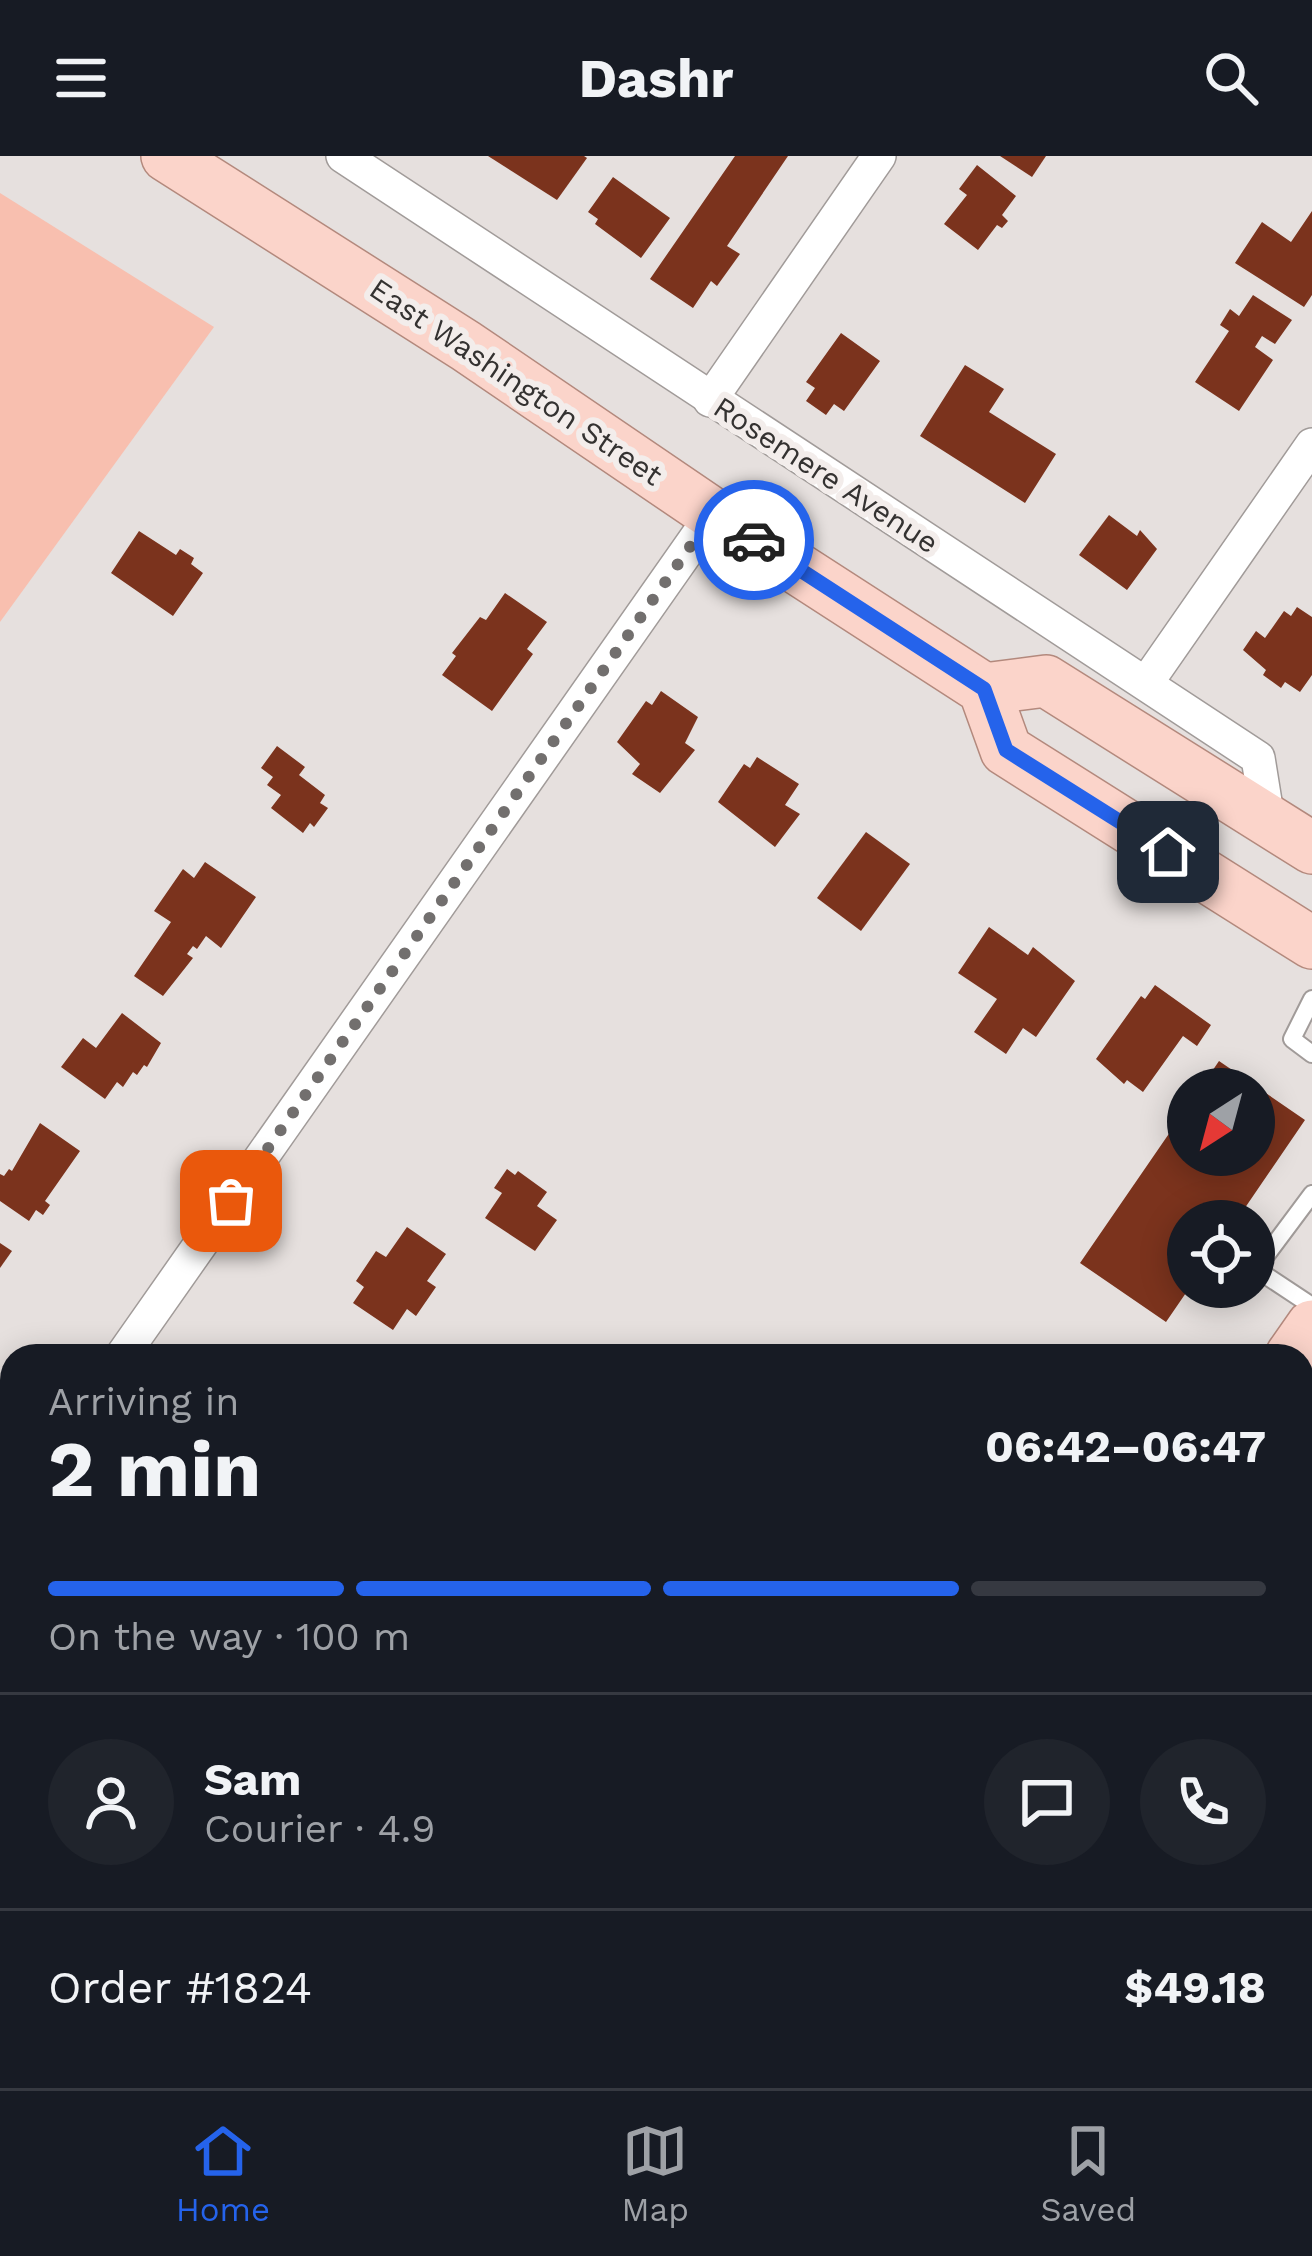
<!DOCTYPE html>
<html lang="en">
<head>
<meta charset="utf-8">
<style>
	:root { --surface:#171b24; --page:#20242c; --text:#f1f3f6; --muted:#9ea1a6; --line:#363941; --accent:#2563eb }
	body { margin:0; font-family:"Work Sans",sans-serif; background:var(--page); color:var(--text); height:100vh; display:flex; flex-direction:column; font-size:45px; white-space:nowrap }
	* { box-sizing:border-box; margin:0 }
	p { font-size:39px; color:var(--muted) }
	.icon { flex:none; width:66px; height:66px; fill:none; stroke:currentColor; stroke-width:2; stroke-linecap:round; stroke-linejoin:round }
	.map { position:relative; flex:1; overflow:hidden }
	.side { position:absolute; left:0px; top:1188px; width:1314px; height:744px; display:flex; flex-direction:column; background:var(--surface); border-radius:36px 36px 0 0; box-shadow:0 6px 30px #0003 }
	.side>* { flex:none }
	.needle { width:78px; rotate:216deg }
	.buttons { position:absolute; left:1167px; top:912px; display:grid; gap:24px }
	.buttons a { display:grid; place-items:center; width:108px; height:108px; border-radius:50%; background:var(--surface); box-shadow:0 6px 30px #0003; font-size:60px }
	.pin { position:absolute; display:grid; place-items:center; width:102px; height:102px; color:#fff; margin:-51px; border-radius:24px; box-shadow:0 6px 18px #0006 }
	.courier { position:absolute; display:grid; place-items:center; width:120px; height:120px; margin:-60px; border:9px solid #2563eb; border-radius:50%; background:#fff; color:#222; box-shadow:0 3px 15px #0007 }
	.summary em { font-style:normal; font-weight:700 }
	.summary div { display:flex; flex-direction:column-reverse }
	.summary { display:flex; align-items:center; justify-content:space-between; height:204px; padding:0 48px }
	h1 { font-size:78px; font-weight:700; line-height:90px }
	.bar { display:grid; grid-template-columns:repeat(4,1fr); gap:18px 12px; align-content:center; height:144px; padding:0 48px }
	.bar i { height:15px; border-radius:9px; background:var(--line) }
	.bar .selected { background:var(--accent) }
	.bar p { grid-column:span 4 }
	.line { display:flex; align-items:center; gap:30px; padding:0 48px; border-top:3px solid var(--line) }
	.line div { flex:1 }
	.round { display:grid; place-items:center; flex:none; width:126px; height:126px; border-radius:63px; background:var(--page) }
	header { display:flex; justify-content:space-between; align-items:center; height:156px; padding:0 48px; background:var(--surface); font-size:54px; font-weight:700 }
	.dock { display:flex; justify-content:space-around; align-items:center; height:168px; border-top:3px solid var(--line); background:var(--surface); font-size:33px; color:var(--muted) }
	.dock a { display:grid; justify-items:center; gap:6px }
	.dock .selected { color:var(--accent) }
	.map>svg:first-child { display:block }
	.green { fill:#f8bfaf }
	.building { fill:#7b331d }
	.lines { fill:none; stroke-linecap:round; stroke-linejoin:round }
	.service-casing { stroke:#a19b99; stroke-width:20 }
	.minor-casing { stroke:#a19b99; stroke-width:36 }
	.primary-casing { stroke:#b3897d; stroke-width:54 }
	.service { stroke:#fff; stroke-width:16 }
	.minor { stroke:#fff; stroke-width:33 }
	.primary { stroke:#fbd4ca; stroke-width:51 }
	.done { stroke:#726f6e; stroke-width:12; stroke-dasharray:0 21.6 }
	.route { stroke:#2563eb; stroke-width:15 }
	.labels { text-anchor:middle; stroke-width:12; stroke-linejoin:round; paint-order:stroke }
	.street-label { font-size:30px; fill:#343231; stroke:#f3edeb }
</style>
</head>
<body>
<header><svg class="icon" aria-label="menu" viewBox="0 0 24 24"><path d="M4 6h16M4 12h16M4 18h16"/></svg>Dashr<svg class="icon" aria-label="search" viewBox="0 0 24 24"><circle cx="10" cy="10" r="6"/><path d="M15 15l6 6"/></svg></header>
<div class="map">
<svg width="1312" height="1932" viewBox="0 0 1312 1932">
	<rect width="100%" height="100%" fill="#e6e0de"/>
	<path class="green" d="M0 37 214 171 0 466Z"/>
	<g class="building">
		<path d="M488 0H584L587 2 557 44Z"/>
		<path d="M735 0H788L727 90 740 98 717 130 711 125 693 152 650 123Z"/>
		<path d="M1000 0H1046L1032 21Z"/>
		<path d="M977 9 1016 40 1002 59 1008 65 1002 72 997 69 978 94 944 68 967 39 959 33Z"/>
		<path d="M613 21 670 62 641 102 595 68 598 63 588 56Z"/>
		<path d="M1312 55V139L1304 151 1235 107 1262 66 1291 86Z"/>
		<path d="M1253 139 1292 164 1275 188 1262 180 1255 191 1273 204 1239 255 1195 226 1229 175 1220 169 1230 153 1239 160Z"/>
		<path d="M841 177 880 205 844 255 834 248 826 259 806 245 815 232 806 226Z"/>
		<path d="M965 209 1004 233 989 256 1056 298 1025 347 920 280Z"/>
		<path d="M1109 359 1137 380 1140 374 1157 393 1127 434 1079 399Z"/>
		<path d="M139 375 176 399 180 393 194 402 191 408 203 417 173 460 111 417Z"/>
		<path d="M505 437 547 466 527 493 533 498 492 555 442 519 456 500 452 497 480 461 486 464Z"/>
		<path d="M1297 451 1312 461V519L1300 536 1285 526 1281 532 1263 519 1266 514 1243 494 1256 475 1265 482 1284 455 1291 460Z"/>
		<path d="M661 535 698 561 685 587 695 594 660 637 632 618 640 608 617 586 646 545 652 549Z"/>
		<path d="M277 590 305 611 299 619 325 639 320 647 328 652 314 671 310 667 303 677 271 652 281 639 267 629 273 621 261 612Z"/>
		<path d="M757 601 799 628 785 649 800 658 775 691 718 646 744 608 750 612Z"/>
		<path d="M866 676 910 708 861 775 817 742Z"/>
		<path d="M205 706 256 741 221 792 206 780 197 793 193 790 187 798 193 802 163 840 134 820 171 766 154 755 183 713 194 722Z"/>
		<path d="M989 771 1028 799 1033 791 1075 825 1036 881 1023 872 1006 898 974 876 997 843 958 817Z"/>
		<path d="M1155 829 1211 869 1197 890 1183 880 1143 936 1127 924 1124 928 1096 903 1141 840 1145 843Z"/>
		<path d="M122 857 161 887 147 911 144 909 137 919 133 916 123 931 117 926 105 943 61 911 83 882 96 892Z"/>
		<path d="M1219 905 1305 964 1236 1065H1188L1190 1131 1166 1166 1080 1107 1188 950V999H1254V933H1200Z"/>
		<path d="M40 967 80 995 45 1045 50 1049 43 1059 36 1054 29 1065 0 1045V1018L4 1020 9 1013 12 1015Z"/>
		<path d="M507 1013 515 1019 518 1015 547 1036 537 1050 557 1064 535 1095 485 1062 502 1037 494 1032Z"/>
		<path d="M407 1071 446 1098 427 1125 436 1131 416 1160 407 1153 393 1174 353 1147 364 1131 356 1125 376 1095 386 1101Z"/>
		<path d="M0 1087 12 1095 0 1112Z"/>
		<path d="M1302 1562 1312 1569V1588L1302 1602Z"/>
		<path d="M610 1920H649L667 1932H601Z"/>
		<path d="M1015 1920H1039L1056 1932H1006Z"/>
	</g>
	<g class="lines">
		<g class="service-casing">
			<g id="service">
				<path d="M1312 843 1292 883 1312 898"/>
				<path d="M1312 1038 1256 1113 1312 1150"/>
			</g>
		</g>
		<g class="minor-casing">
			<g id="minor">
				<path d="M343 0 1258 602 1268 664"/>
				<path d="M710 244 879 0"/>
				<path d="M1147 526 1312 289"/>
				<path d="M122 1200 713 358"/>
				<path d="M0 1374 12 1357"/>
			</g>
		</g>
		<g class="primary-casing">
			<g id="primary">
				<path d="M167 0 466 190 713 358 984 533 1006 594 1312 787"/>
				<path d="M984 533 1046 525 1312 692"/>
				<path d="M1291 1200 1312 1170"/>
				<path d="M1302 1323 1312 1309"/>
				<path d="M822 1932 830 1920"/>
			</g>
		</g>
		<use href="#service" class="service"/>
		<use href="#minor" class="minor"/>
		<use href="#primary" class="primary"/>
	</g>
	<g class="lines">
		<path class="done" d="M231 1045 713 358 754 384"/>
		<path class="route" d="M754 384 984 533 1006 594 1168 696"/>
	</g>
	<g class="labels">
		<g class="street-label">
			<text transform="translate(516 226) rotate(34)" y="10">East Washington Street</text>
			<text transform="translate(826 319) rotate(33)" y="10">Rosemere Avenue</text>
		</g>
	</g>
</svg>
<div class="buttons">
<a><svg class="needle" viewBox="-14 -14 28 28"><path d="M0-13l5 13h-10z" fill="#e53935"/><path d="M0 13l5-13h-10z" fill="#9ea1a6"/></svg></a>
<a><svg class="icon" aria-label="locate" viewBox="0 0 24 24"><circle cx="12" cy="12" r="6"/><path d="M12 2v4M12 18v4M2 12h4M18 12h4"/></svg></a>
</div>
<div class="pin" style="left:231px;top:1045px;background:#ea580c"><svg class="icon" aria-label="bag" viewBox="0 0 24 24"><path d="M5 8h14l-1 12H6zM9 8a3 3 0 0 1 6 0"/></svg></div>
<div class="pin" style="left:1168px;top:696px;background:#1f2937"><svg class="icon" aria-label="home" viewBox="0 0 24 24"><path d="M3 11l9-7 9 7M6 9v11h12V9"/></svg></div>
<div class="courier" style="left:754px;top:384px"><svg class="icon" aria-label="car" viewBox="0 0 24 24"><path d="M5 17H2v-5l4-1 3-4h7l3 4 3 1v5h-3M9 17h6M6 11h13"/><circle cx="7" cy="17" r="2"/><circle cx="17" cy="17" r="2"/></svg></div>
<section class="side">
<div class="summary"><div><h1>2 min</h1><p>Arriving in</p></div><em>06:42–06:47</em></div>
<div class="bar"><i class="selected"></i><i class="selected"></i><i class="selected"></i><i></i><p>On the way · 100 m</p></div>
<div class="line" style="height:216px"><a class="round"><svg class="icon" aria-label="person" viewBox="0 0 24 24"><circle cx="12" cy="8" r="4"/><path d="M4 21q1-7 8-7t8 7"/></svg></a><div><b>Sam</b><p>Courier · 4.9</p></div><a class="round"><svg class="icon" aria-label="chat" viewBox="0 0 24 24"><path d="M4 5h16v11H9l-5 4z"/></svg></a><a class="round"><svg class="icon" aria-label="phone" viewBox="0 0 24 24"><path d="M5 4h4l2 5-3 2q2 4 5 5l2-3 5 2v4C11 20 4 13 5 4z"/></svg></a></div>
<div class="line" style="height:156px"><div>Order #1824</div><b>$49.18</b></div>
</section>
</div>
<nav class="dock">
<a class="selected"><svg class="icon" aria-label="home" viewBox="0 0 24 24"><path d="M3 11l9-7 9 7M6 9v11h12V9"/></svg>Home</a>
<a><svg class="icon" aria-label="map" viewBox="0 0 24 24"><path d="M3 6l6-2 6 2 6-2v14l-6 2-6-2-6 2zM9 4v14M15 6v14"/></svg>Map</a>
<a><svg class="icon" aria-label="saved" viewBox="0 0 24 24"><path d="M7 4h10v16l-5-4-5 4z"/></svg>Saved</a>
</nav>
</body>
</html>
